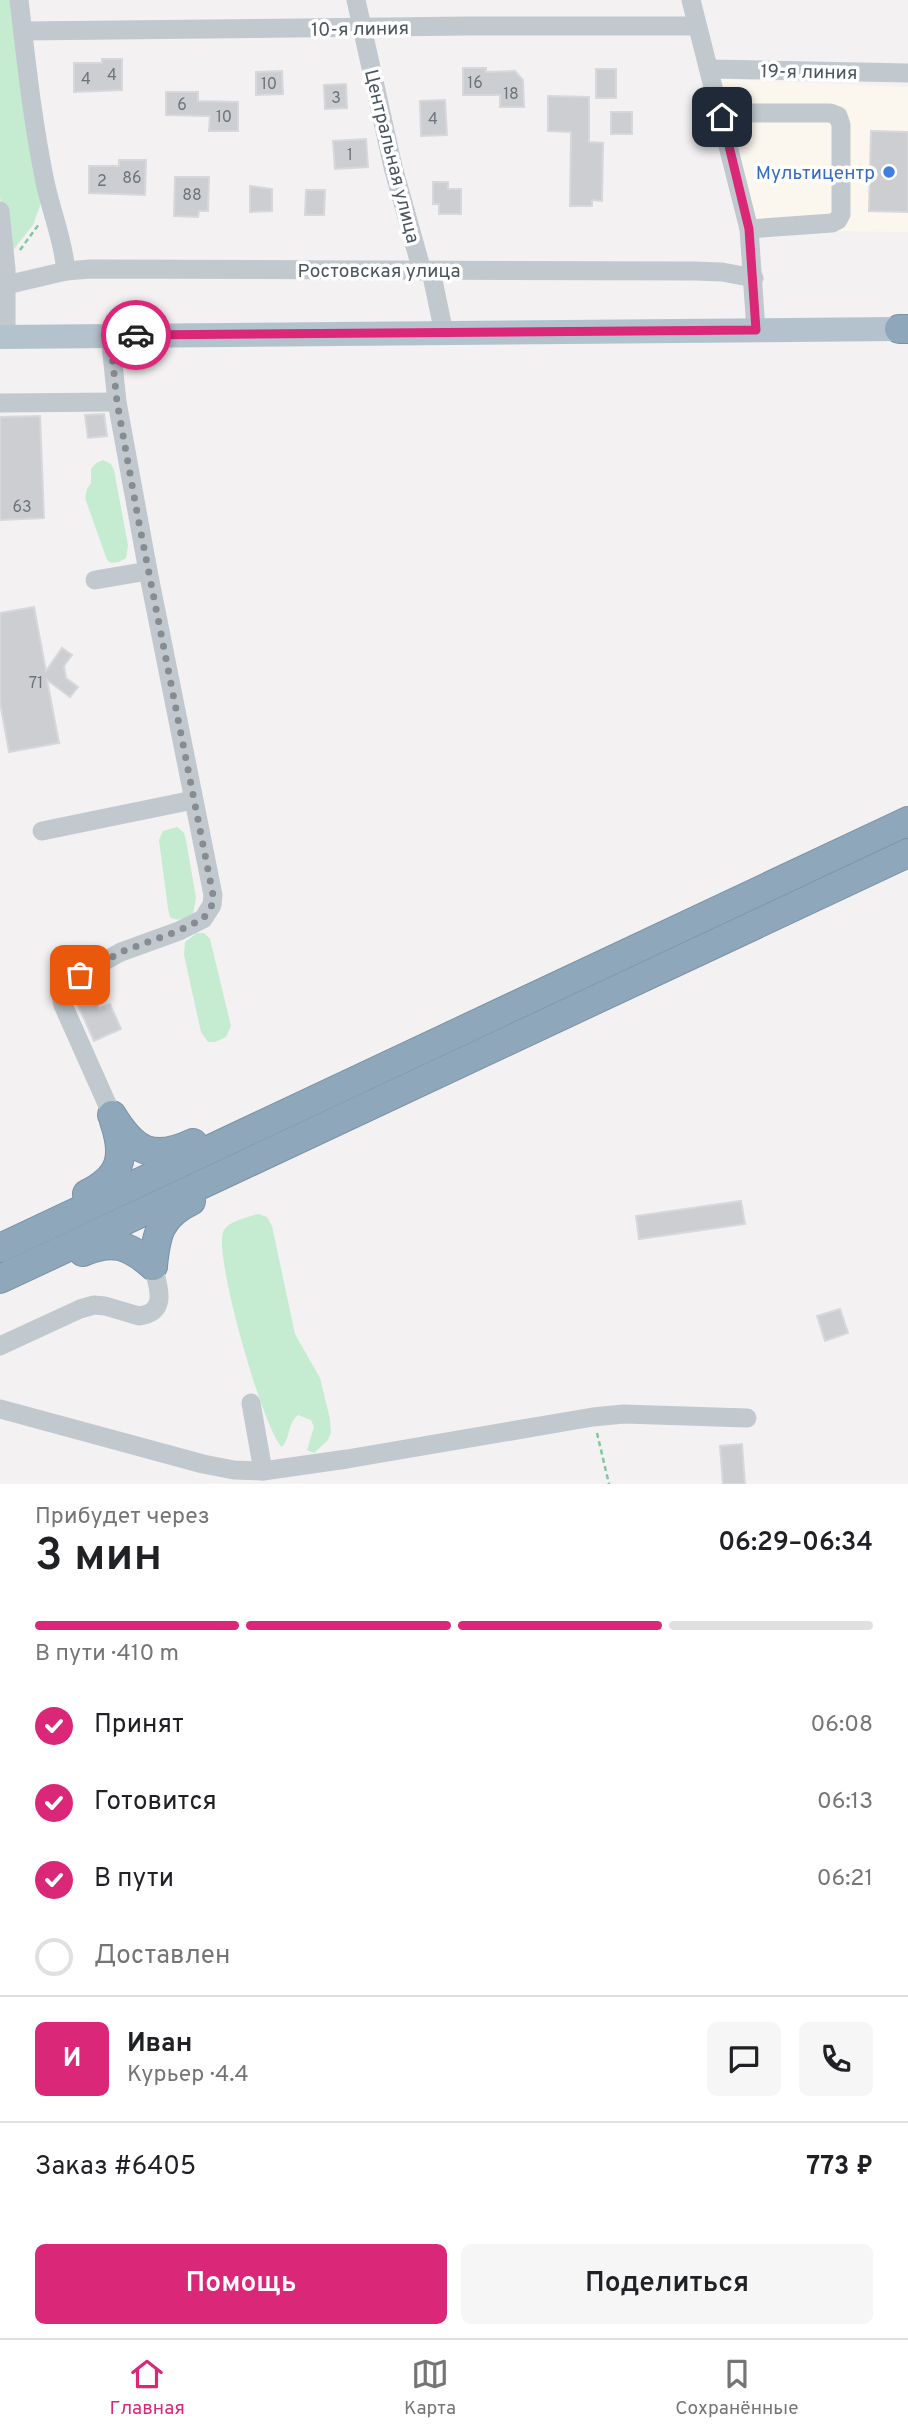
<!DOCTYPE html>
<html lang="ru">
<head>
<meta charset="utf-8">
<style>
	:root { --surface:#fff; --page:#f6f6f6; --text:#202124; --muted:#757577; --line:#e0e0e0; --accent:#db2777 }
	body { margin:0; font-family:Overpass,sans-serif; background:var(--page); color:var(--text); height:100vh; display:flex; flex-direction:column; font-size:26px; white-space:nowrap }
	* { box-sizing:border-box; margin:0 }
	p { font-size:23px; color:var(--muted) }
	.icon { flex:none; width:38px; height:38px; fill:none; stroke:currentColor; stroke-width:2; stroke-linecap:round; stroke-linejoin:round }
	.map { position:relative; height:1484px; overflow:hidden }
	.panel { display:flex; flex-direction:column; background:var(--surface); flex:1 }
	.panel>* { flex:none }
	.pin { position:absolute; display:grid; place-items:center; width:60px; height:60px; color:#fff; margin:-30px; border-radius:14px; box-shadow:0 4px 10px #0006 }
	.courier { position:absolute; display:grid; place-items:center; width:70px; height:70px; margin:-35px; border:5px solid #db2777; border-radius:50%; background:#fff; color:#222; box-shadow:0 2px 9px #0007 }
	.summary em { font-style:normal; font-weight:600 }
	.summary div { display:flex; flex-direction:column-reverse }
	.summary { display:flex; align-items:center; justify-content:space-between; height:119px; padding:0 35px }
	h1 { font-size:46px; font-weight:600; line-height:52px }
	.bar { display:grid; grid-template-columns:repeat(4,1fr); gap:10px 7px; align-content:center; height:84px; padding:0 35px }
	.bar i { height:9px; border-radius:5px; background:var(--line) }
	.bar .current { background:var(--accent) }
	.bar p { grid-column:span 4 }
	.line { display:flex; align-items:center; gap:18px; padding:0 35px; border-top:2px solid var(--line) }
	.line div { flex:1 }
	.round { display:grid; place-items:center; flex:none; width:74px; height:74px; border-radius:10px; background:var(--page) }
	ol { padding:0 35px; list-style:none }
	li { display:flex; align-items:center; gap:21px; height:77px }
	li p { margin-inline-start:auto }
	li .icon { padding:7px; border-radius:50%; background:var(--accent); color:#fff; stroke-width:4 }
	li:last-child { color:var(--muted) }
	li i { width:38px; height:38px; border:4px solid var(--line); border-radius:50% }
	.primary-button { display:flex; gap:14px; margin-top:auto; padding:14px 35px }
	.primary-button a { flex:1; height:80px; border-radius:10px; background:var(--accent); color:#fff; font-size:28px; font-weight:600; line-height:80px; text-align:center }
	.primary-button a+a { background:var(--page); color:var(--text) }
	.tabs { display:flex; justify-content:space-around; align-items:center; height:98px; border-top:2px solid var(--line); background:var(--surface); font-size:19px; color:var(--muted) }
	.tabs a { display:grid; justify-items:center; gap:4px }
	.tabs .current { color:var(--accent) }
	.map>svg:first-child { display:block }
	.commercial { fill:#fbf6ee }
	.green { fill:#c5ecd1 }
	.building { fill:#ccced2; stroke:#d6d8dc; stroke-width:2 }
	.lines { fill:none; stroke-linecap:round; stroke-linejoin:round }
	.highway-casing { stroke:#7a92a6; stroke-width:30 }
	.path { stroke:#80c69e; stroke-width:2.5; stroke-dasharray:5 3.5; stroke-linecap:butt }
	.minor { stroke:#c1c9ce; stroke-width:19 }
	.major { stroke:#b4c2cd; stroke-width:24 }
	.highway { stroke:#8ea7ba; stroke-width:28 }
	.done { stroke:#868c91; stroke-width:7; stroke-dasharray:0 12.6 }
	.route { stroke:#db2777; stroke-width:9 }
	.shop-dot { fill:#3f7fe0; stroke:#fff; stroke-width:2.5 }
	.labels { text-anchor:middle; stroke-width:7; stroke-linejoin:round; paint-order:stroke }
	.number-label { font-size:16px; fill:#6b747a }
	.street-label { font-size:19px; fill:#4b565d; stroke:#fff }
	.shop-label { font-size:19px; fill:#366cbe; stroke:#fff; text-anchor:end }
</style>
</head>
<body>
<div class="map">
<svg width="908" height="1484" viewBox="0 0 908 1484">
	<rect width="100%" height="100%" fill="#f3f1f2"/>
	<path class="commercial" d="M720 79 908 87V232L755 230Z"/>
	<g class="green">
		<path d="M0 0H13L41 203 33 225 14 249 9 248 0 197Z"/>
		<path d="M103 460 111 464 114 470 128 545 126 558 119 562 111 563 107 560 85 498 87 489 91 483V469L96 463Z"/>
		<path d="M177 827 184 833 186 840 196 898 193 914C185 919 179 922 170 917L168 909 159 840 163 831Z"/>
		<path d="M197 933H204L210 939 231 1026 226 1037 215 1042H208L201 1032 184 955 185 942Z"/>
		<path d="M258 1214 267 1217 272 1226 295 1334 320 1378 330 1419 331 1432 328 1440 314 1453 307 1450 314 1427 311 1420 298 1415C287 1424 291 1437 282 1447 264 1432 211 1249 224 1230 230 1221 248 1217 258 1214Z"/>
	</g>
	<g class="building">
		<path d="M102 59H122V90L74 92V63H102Z"/>
		<path d="M463 68H486V72L515 71 523 80 524 107H500V95H463Z"/>
		<rect x="596" y="69" width="20" height="29"/>
		<path d="M282 71 283 94 256 95V72Z"/>
		<path d="M346 84 347 108 325 109 324 85Z"/>
		<path d="M166 92H198V101L238 102V131H209L210 116 166 115Z"/>
		<path d="M548 96 589 97V142L603 143 602 201 592 200V206H570L571 132 548 131Z"/>
		<path d="M445 100 447 135 421 136 420 101Z"/>
		<rect x="611" y="112" width="21" height="22"/>
		<path d="M871 131 908 132V212L869 211Z"/>
		<path d="M366 139 368 167 335 169 333 141Z"/>
		<path d="M119 160H146L145 195 89 193V166H119Z"/>
		<path d="M175 177H209L208 211H199L198 217 174 216Z"/>
		<path d="M433 182H448V189H461V214H439V204H433Z"/>
		<path d="M250 186 272 189V211L250 212Z"/>
		<path d="M306 190H325L324 215H305Z"/>
		<path d="M104 414 107 436 88 438 85 415Z"/>
		<path d="M40 416 44 518 0 520V417Z"/>
		<path d="M34 607 46 671 62 648 72 655 64 666 66 678 78 687 70 697 47 680 59 743 9 752 0 702V613Z"/>
		<path d="M93 996 99 1009 110 1004 121 1029 94 1041 77 1003Z"/>
		<path d="M741 1201 745 1224 639 1239 636 1216Z"/>
		<path d="M840 1309 848 1333 825 1341 817 1316Z"/>
		<path d="M742 1444 745 1484H723L720 1446Z"/>
	</g>
	<g class="lines">
		<g class="highway-casing">
			<g id="highway">
				<path d="M899 329H908"/>
				<path d="M112 1115C134 1151 152 1162 193 1143"/>
				<path d="M87 1194C122 1177 126 1156 114 1121"/>
				<path d="M0 1248 908 821"/>
				<path d="M83 1252C113 1239 129 1245 153 1266"/>
				<path d="M153 1266C156 1234 160 1216 191 1201"/>
				<path d="M0 1279 908 853"/>
			</g>
		</g>
		<g class="path">
			<path d="M20 250 39 224"/>
			<path d="M597 1433 609 1484"/>
		</g>
		<g class="minor">
			<path d="M19 0C26 59 32 118 44 177 50 209 63 238 66 271"/>
			<path d="M356 0 393 167 422 271"/>
			<path d="M691 0 749 229 756 330"/>
			<path d="M23 31 468 26H697"/>
			<path d="M710 69 908 73"/>
			<path d="M721 117 751 113H830L838 116 841 125V214L838 220 832 223 749 229"/>
			<path d="M0 211 6 269V337"/>
			<path d="M431 271 444 333"/>
			<path d="M6 285 66 271 90 269 695 271 722 272 754 278"/>
			<path d="M110 335 117 402 148 571 213 895 212 905 203 919 179 931 121 952 70 980C62 988 60 994 63 1005L112 1115"/>
			<path d="M0 403 117 402"/>
			<path d="M95 580 148 571"/>
			<path d="M42 831 193 800"/>
			<path d="M0 1346 80 1309 94 1305 105 1306 139 1316C169 1312 158 1286 153 1266"/>
			<path d="M251 1403 263 1471"/>
			<path d="M0 1409 203 1464 234 1470 263 1471 347 1459 593 1417 624 1414 747 1418"/>
		</g>
		<path class="major" d="M0 337 899 329"/>
		<use href="#highway" class="highway"/>
	</g>
	<g class="lines">
		<path class="done" d="M80 975 121 952 178 931 203 919 212 905 213 895 139 523 117 402 110 335H136"/>
		<path class="route" d="M136 335 756 330 749 229 722 117"/>
	</g>
	<circle class="shop-dot" cx="889" cy="172" r="7"/>
	<g class="labels">
		<g class="number-label">
			<text x="112" y="80">4</text>
			<text x="86" y="84">4</text>
			<text x="475" y="88">16</text>
			<text x="269" y="89">10</text>
			<text x="511" y="99">18</text>
			<text x="336" y="103">3</text>
			<text x="182" y="110">6</text>
			<text x="224" y="122">10</text>
			<text x="433" y="124">4</text>
			<text x="350" y="160">1</text>
			<text x="132" y="183">86</text>
			<text x="102" y="186">2</text>
			<text x="192" y="200">88</text>
			<text x="22" y="512">63</text>
			<text x="36" y="688">71</text>
		</g>
		<g class="street-label">
			<text transform="translate(360 28) rotate(-1)" y="7">10-я линия</text>
			<text transform="translate(809 71) rotate(1)" y="7">19-я линия</text>
			<text transform="translate(393 156) rotate(76)" y="7">Центральная улица</text>
			<text x="379" y="277">Ростовская улица</text>
		</g>
		<g class="shop-label">
			<text x="875" y="179">Мультицентр</text>
		</g>
	</g>
</svg>
<div class="pin" style="left:80px;top:975px;background:#ea580c"><svg class="icon" aria-label="bag" viewBox="0 0 24 24"><path d="M5 8h14l-1 12H6zM9 8a3 3 0 0 1 6 0"/></svg></div>
<div class="pin" style="left:722px;top:117px;background:#1f2937"><svg class="icon" aria-label="home" viewBox="0 0 24 24"><path d="M3 11l9-7 9 7M6 9v11h12V9"/></svg></div>
<div class="courier" style="left:136px;top:335px"><svg class="icon" aria-label="car" viewBox="0 0 24 24"><path d="M5 17H2v-5l4-1 3-4h7l3 4 3 1v5h-3M9 17h6M6 11h13"/><circle cx="7" cy="17" r="2"/><circle cx="17" cy="17" r="2"/></svg></div>
</div>
<section class="panel">
<div class="summary"><div><h1>3 мин</h1><p>Прибудет через</p></div><em>06:29–06:34</em></div>
<div class="bar"><i class="current"></i><i class="current"></i><i class="current"></i><i></i><p>В пути · 410 m</p></div>
<ol>
<li><svg class="icon" aria-label="check" viewBox="0 0 24 24"><path d="M5 12l5 5 9-10"/></svg>Принят<p>06:08</p></li>
<li><svg class="icon" aria-label="check" viewBox="0 0 24 24"><path d="M5 12l5 5 9-10"/></svg>Готовится<p>06:13</p></li>
<li><svg class="icon" aria-label="check" viewBox="0 0 24 24"><path d="M5 12l5 5 9-10"/></svg>В пути<p>06:21</p></li>
<li><i></i>Доставлен</li>
</ol>
<div class="line" style="height:126px"><b class="round" style="background:var(--accent);color:#fff">И</b><div><b>Иван</b><p>Курьер · 4.4</p></div><a class="round"><svg class="icon" aria-label="chat" viewBox="0 0 24 24"><path d="M4 5h16v11H9l-5 4z"/></svg></a><a class="round"><svg class="icon" aria-label="phone" viewBox="0 0 24 24"><path d="M5 4h4l2 5-3 2q2 4 5 5l2-3 5 2v4C11 20 4 13 5 4z"/></svg></a></div>
<div class="line" style="height:91px"><div>Заказ #6405</div><b>773 ₽</b></div>
<div class="primary-button"><a>Помощь</a><a>Поделиться</a></div>
</section>
<nav class="tabs">
<a class="current"><svg class="icon" aria-label="home" viewBox="0 0 24 24"><path d="M3 11l9-7 9 7M6 9v11h12V9"/></svg>Главная</a>
<a><svg class="icon" aria-label="map" viewBox="0 0 24 24"><path d="M3 6l6-2 6 2 6-2v14l-6 2-6-2-6 2zM9 4v14M15 6v14"/></svg>Карта</a>
<a><svg class="icon" aria-label="saved" viewBox="0 0 24 24"><path d="M7 4h10v16l-5-4-5 4z"/></svg>Сохранённые</a>
</nav>
</body>
</html>
